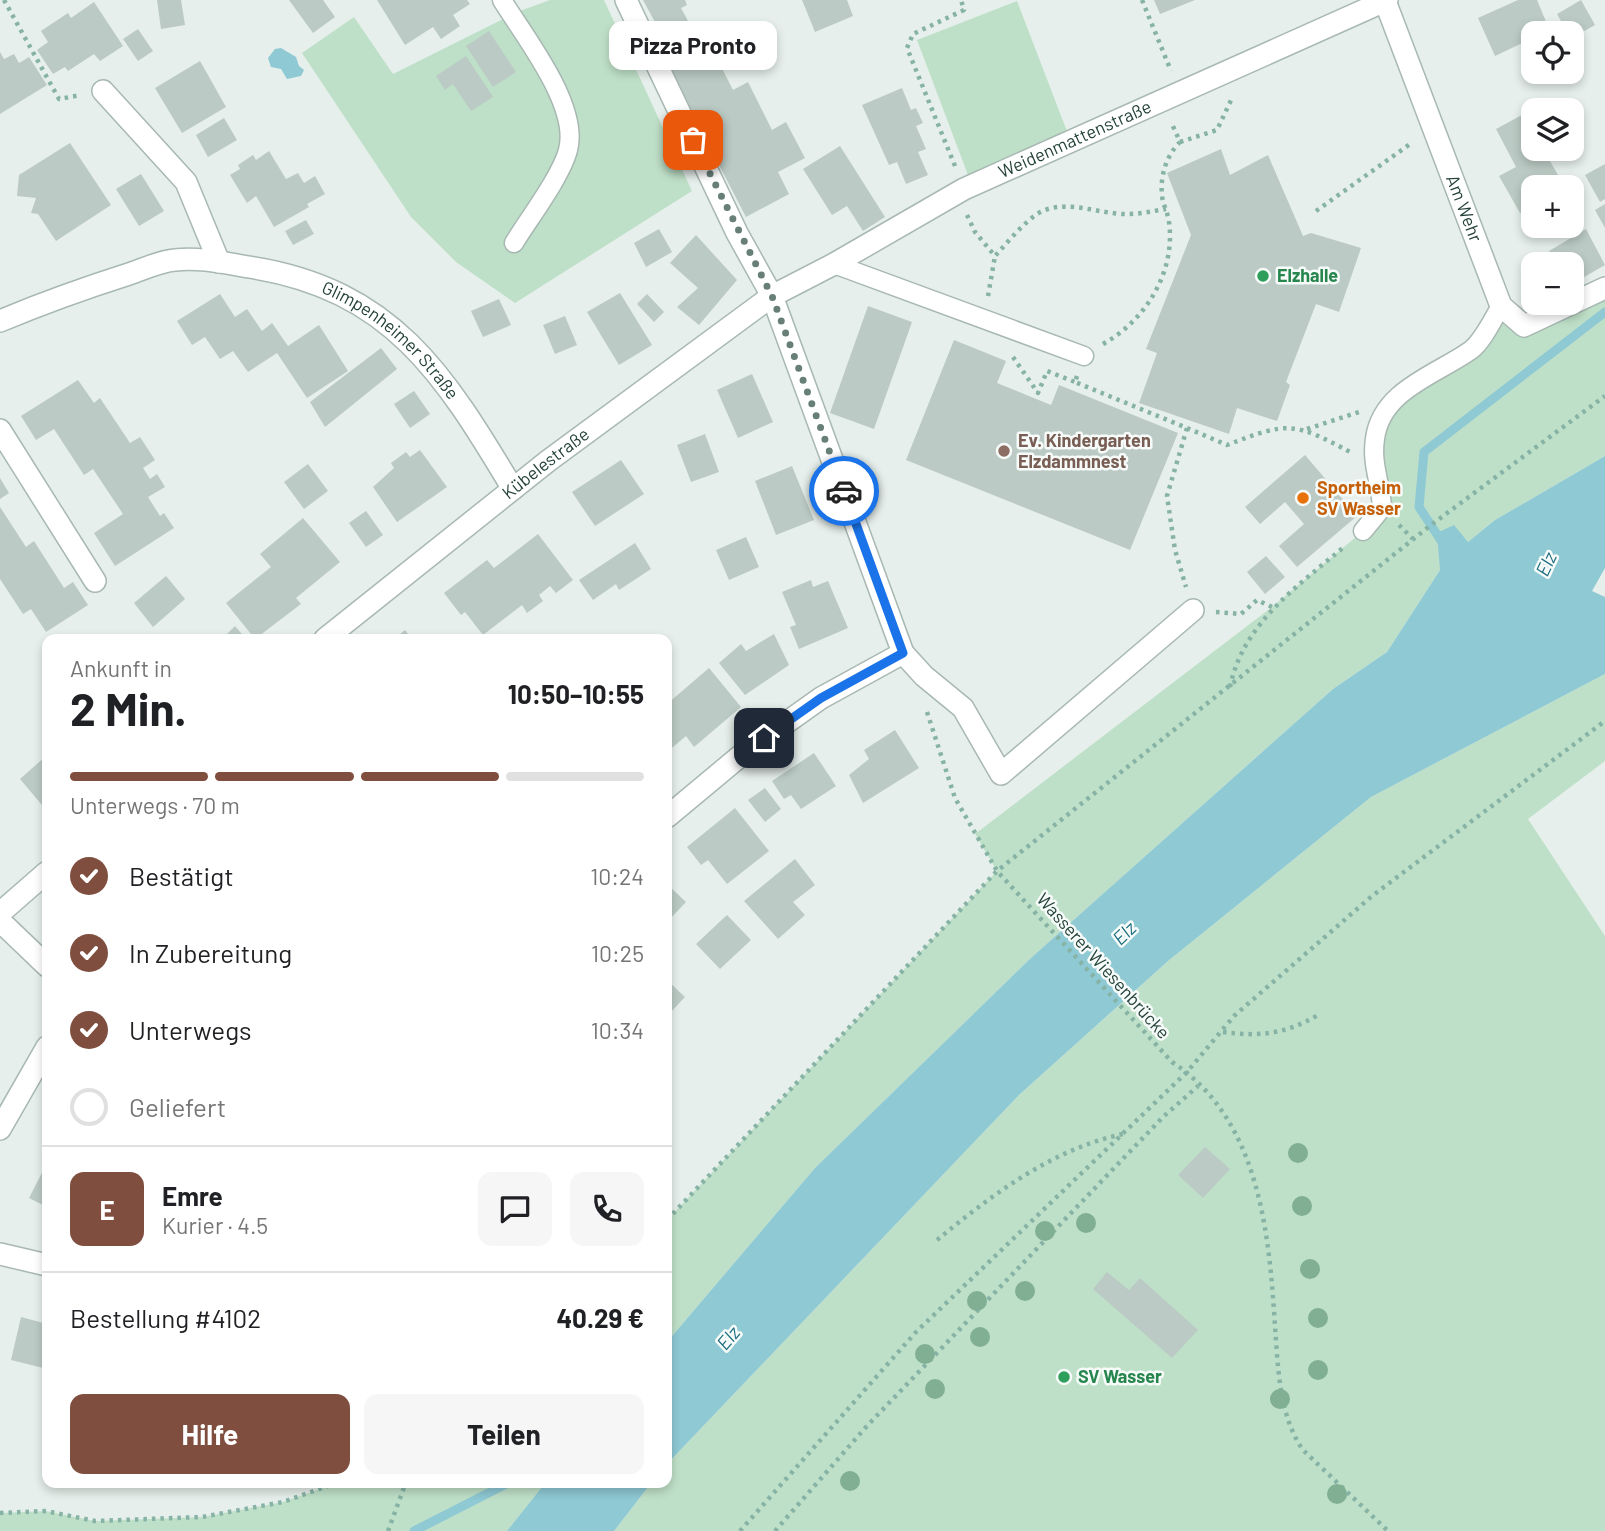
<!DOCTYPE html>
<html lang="de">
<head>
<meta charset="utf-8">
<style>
	:root { --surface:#fff; --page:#f6f6f6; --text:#202124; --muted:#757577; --line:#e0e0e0; --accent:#7f4e3f }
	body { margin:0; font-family:Barlow,sans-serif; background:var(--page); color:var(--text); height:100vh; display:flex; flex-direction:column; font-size:26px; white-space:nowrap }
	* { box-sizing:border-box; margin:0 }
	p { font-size:23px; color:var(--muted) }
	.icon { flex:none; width:38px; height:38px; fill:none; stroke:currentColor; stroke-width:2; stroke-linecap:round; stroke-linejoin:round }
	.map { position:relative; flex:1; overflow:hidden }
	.details { position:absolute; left:42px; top:634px; width:630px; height:854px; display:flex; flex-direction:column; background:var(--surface); border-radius:14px; box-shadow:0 4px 10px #0003 }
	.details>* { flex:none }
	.buttons { position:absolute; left:1521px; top:21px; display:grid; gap:14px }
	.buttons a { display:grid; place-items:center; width:63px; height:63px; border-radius:14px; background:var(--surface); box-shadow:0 4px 10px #0003; font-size:35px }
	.pin { position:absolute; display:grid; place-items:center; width:60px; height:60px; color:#fff; margin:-30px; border-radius:14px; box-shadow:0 4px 10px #0006 }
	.courier { position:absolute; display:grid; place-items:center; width:70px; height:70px; margin:-35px; border:5px solid #1a73e8; border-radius:50%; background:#fff; color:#222; box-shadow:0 2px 9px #0007 }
	.bubble { position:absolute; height:49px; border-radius:14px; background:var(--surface); box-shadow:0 4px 10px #0003; font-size:23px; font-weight:700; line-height:49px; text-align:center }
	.overview em { font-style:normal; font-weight:700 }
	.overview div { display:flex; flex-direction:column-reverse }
	.overview { display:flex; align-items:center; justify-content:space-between; height:119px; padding:0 28px }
	h1 { font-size:46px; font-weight:700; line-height:52px }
	.bar { display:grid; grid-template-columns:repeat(4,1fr); gap:10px 7px; align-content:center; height:84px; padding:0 28px }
	.bar i { height:9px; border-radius:5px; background:var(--line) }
	.bar .on { background:var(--accent) }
	.bar p { grid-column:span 4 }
	.line { display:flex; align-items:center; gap:18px; padding:0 28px; border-top:2px solid var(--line) }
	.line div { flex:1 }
	.round { display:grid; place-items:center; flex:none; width:74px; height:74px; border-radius:14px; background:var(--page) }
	ol { padding:0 28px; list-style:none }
	li { display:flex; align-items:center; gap:21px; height:77px }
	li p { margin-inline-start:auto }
	li .icon { padding:7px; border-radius:50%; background:var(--accent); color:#fff; stroke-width:4 }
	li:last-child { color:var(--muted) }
	li i { width:38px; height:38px; border:4px solid var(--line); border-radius:50% }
	.action { display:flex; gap:14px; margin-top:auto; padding:14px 28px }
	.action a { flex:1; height:80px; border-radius:14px; background:var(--accent); color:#fff; font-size:28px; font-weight:700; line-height:80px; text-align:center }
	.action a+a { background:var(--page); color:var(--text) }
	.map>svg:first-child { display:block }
	.green { fill:#bfe0c8 }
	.water { fill:#8ec9d4 }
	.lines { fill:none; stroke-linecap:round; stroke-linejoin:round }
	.stream { stroke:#8ec9d4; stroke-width:9 }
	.building { fill:#bbcac4 }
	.lane-casing { stroke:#a8b8b2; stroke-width:21 }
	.street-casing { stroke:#a8b8b2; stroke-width:24 }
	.path { stroke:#86b3a5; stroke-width:4.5; stroke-dasharray:3.5 5; stroke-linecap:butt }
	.lane { stroke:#fff; stroke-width:18 }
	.street { stroke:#fff; stroke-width:21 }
	.tree { fill:#80af93 }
	.done { stroke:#687f78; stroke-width:7; stroke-dasharray:0 12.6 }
	.route { stroke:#1a73e8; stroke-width:9 }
	.leisure-dot { fill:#2e9e5b; stroke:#f7fbf9; stroke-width:2.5 }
	.education-dot { fill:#8d6e63; stroke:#f7fbf9; stroke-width:2.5 }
	.food-dot { fill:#e8710a; stroke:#f7fbf9; stroke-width:2.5 }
	.labels { text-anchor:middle; stroke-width:5; stroke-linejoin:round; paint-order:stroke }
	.street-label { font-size:18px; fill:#24423a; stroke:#f7fbf9 }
	.leisure-label { font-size:18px; font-weight:bold; fill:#27864d; stroke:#f7fbf9; text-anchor:start }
	.education-label { font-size:18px; font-weight:bold; fill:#785e54; stroke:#f7fbf9; text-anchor:start }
	.food-label { font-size:18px; font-weight:bold; fill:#c56008; stroke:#f7fbf9; text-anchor:start }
	.water-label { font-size:19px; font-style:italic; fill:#1c6f80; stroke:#f7fbf9 }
</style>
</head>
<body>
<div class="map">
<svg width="1605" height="1531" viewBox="0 0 1605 1531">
	<rect width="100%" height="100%" fill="#e6efeb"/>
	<g class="green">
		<path d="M550 0H604L692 191 515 303 456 262 411 217 302 53 354 17 393 74 517 12Z"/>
		<path d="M1017 1 1068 134 971 183 917 40Z"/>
		<path d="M1605 288V456L1495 520 1468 542 1440 570 1387 652 1333 689 1032 957 815 1168 667 1342V1220L997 871 975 834 1272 607 1363 531 1382 508 1373 464 1389 402 1473 349 1501 306 1524 326Z"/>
		<path d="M1605 674V761L1528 819 1605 936V1531H614L652 1482H667L668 1463 1019 1095 1168 961 1371 797Z"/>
		<path d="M339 1482H546L507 1531H0V1513L46 1511 95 1521 202 1517 283 1502Z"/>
	</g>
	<g class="water">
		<path d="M281 48 296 57 299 66 304 70 301 76 287 79 281 69 271 67 268 58 275 49Z"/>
		<path d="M1605 456V568L1592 591 1605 597V674L1371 797 1168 961 1019 1095 667 1464V1342L815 1168 1032 957 1333 689 1387 652 1440 570 1437 533 1454 525 1468 542 1495 520Z"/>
		<path d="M546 1482H652L614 1531H507Z"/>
	</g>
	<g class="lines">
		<g class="stream">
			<path d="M1442 542 1419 507 1424 452 1605 312"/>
			<path d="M414 1531 510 1482"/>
		</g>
	</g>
	<g class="building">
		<path d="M157 0H181L185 25 161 29Z"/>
		<path d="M289 0H323L335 17 313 33Z"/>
		<path d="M377 0H467L470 4 453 15 460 26 441 39 433 27 405 45Z"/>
		<path d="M643 0H685L687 5 681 8 688 21 662 35Z"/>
		<path d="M802 0H847L853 16 815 32Z"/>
		<path d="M1154 0H1195L1160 14Z"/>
		<path d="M1518 0H1537L1550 31 1533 33V38L1495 56 1478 18Z"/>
		<path d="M1581 0 1595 25 1572 38V33H1560L1566 30 1557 14Z"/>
		<path d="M94 2 123 46 100 61 94 54 68 71 65 67 53 74 37 50 48 42 41 31 68 13 71 18Z"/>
		<path d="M138 29 153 51 138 61 123 39Z"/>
		<path d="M489 31 516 72 493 87 466 46Z"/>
		<path d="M705 35 733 90 748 82 772 130 786 122 805 158 778 172 789 194 746 217 663 57Z"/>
		<path d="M0 52 4 59 14 54 19 63 29 57 47 85 0 114Z"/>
		<path d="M466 56 493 97 471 111 453 84 445 90 436 76Z"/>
		<path d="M200 61 226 107 182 133 155 88Z"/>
		<path d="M1539 72H1565L1545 83Z"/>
		<path d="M902 88 911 110 916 108 923 123 916 126 926 149 918 152 928 175 906 184 897 162 889 165 862 105Z"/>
		<path d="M1542 104 1545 110H1533V149H1543L1565 187H1533V206L1520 213 1499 176 1516 167 1496 129Z"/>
		<path d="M224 118 237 140 208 157 196 135Z"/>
		<path d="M70 143 111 205 56 241 38 214 31 213 36 198 17 196 19 175Z"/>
		<path d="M840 146 885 217 863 231 847 206 832 215 803 169Z"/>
		<path d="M1221 149 1230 175 1268 155 1303 236 1311 233 1361 248 1339 312 1316 304 1286 382 1290 385 1277 421 1237 408 1229 434 1139 403 1157 353 1146 349 1191 235 1167 173Z"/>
		<path d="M269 151 286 179 298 173 304 183 315 176 325 194 307 204 309 207 274 227 256 196 247 203 230 175 240 169 238 165 253 155 256 160Z"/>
		<path d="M1605 164V199L1600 202 1585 175Z"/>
		<path d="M141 174 164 211 139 226 116 189Z"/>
		<path d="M1605 204V228L1595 210Z"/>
		<path d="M306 220 314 234 293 245 285 231Z"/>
		<path d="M659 229 672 252 646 267 634 243Z"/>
		<path d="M1586 229 1605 265 1572 284V264H1556L1549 251Z"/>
		<path d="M696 235 737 280 699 325 677 307 698 288 670 263Z"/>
		<path d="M620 293 652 345 619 365 587 312Z"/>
		<path d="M220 294 235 317 247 309 262 331 272 323 288 346 319 325 348 371 307 398 277 353 248 372 233 351 220 359 205 337 192 345 177 321Z"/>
		<path d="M647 294 664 312 654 322 637 304Z"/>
		<path d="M499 299 511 325 483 337 471 311Z"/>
		<path d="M868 306 912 322 874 429 830 413Z"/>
		<path d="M565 316 577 345 555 354 543 325Z"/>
		<path d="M954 340 1006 361 997 383 1051 405 1059 385 1178 433 1130 550 906 460Z"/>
		<path d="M381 348 397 369 325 427 310 402Z"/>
		<path d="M752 374 773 422 738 438 717 390Z"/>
		<path d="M78 380 94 403 100 398 130 443 140 437 155 460 143 468 150 479 157 474 165 487 148 497 160 516 164 513 174 528 115 566 94 533 123 514 93 469 84 475 54 429 36 440 21 416Z"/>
		<path d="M414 391 430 414 410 428 394 404Z"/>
		<path d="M705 434 719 472 691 482 677 445Z"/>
		<path d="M420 450 447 487 397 522 373 487 394 468 391 463 406 452 410 457Z"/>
		<path d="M1305 455 1357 516 1297 567 1279 546 1304 524 1285 502 1260 524 1245 507Z"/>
		<path d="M621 460 644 494 595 526 572 492Z"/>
		<path d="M308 464 328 491 304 509 284 482Z"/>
		<path d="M792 466 814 520 776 535 755 481Z"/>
		<path d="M0 478 9 493 0 499Z"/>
		<path d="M0 507 26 547 34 541 64 588 73 582 88 605 46 632 31 609 23 614 0 579Z"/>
		<path d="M366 511 383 535 366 547 349 523Z"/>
		<path d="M303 518 340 562 296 598 301 604 255 639 226 603 271 567 260 554Z"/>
		<path d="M538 534 573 580 556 593 550 586 539 595 543 601 527 613 522 605 483 635 465 612 461 615 444 593 487 560 494 568Z"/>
		<path d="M746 537 759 567 729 580 716 550Z"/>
		<path d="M635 543 651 569 619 590 616 584 593 600 579 580Z"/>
		<path d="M1266 556 1285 577 1265 594 1247 572Z"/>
		<path d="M166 576 185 599 153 627 134 603Z"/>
		<path d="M811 580 813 587 828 581 848 628 799 649 790 627 796 625 782 592Z"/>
		<path d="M235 626 246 639H221L228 633Z"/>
		<path d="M405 630 412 639H394Z"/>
		<path d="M774 634 789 665 745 695 719 663 741 644 746 651Z"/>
		<path d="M709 668 741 707 694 747 686 736 667 752V704Z"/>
		<path d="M895 730 919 768 863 803 849 775 869 759 864 750Z"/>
		<path d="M814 753 836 786 801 809 791 795 784 799 772 781Z"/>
		<path d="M47 755V811L20 779Z"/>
		<path d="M765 788 781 809 765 822 748 800Z"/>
		<path d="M735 808 769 851 727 884 708 860 701 865 687 847Z"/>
		<path d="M795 859 815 885 793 902 805 915 778 939 744 901Z"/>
		<path d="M667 884 686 902 667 922Z"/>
		<path d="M727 915 751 940 720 969 696 944Z"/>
		<path d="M667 980 685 997 667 1016Z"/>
		<path d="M1205 1147 1230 1169 1203 1198 1178 1175Z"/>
		<path d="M47 1163V1207L29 1198Z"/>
		<path d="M1107 1272 1129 1290 1140 1278 1198 1330 1172 1358 1093 1289Z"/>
		<path d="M21 1317 47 1324V1369L11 1360Z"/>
	</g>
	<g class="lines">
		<g class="lane-casing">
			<g id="lane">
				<path d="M502 0C524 36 580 106 568 150 562 175 528 220 514 243"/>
				<path d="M834 264 1084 356"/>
				<path d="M1363 531 1382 508C1381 483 1371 464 1375 439 1381 390 1436 375 1471 350 1483 341 1493 319 1501 306"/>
			</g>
		</g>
		<g class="street-casing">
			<g id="street">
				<path d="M626 0 737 233 772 296 903 653 924 676 963 708 1001 774 1193 610"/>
				<path id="s1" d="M1385 1 1501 306 1524 326 1605 288"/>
				<path d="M103 91 186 182 219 262"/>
				<path id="s2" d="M0 321C43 303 85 288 129 274 144 269 160 261 175 260 199 257 225 263 249 267 392 289 444 374 513 489"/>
				<path d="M0 430 95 581"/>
				<path id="s3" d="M325 639 548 461 772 296 834 264 964 189 1387 0"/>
				<path d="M667 817 745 752 821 698 903 653"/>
				<path d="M0 913 47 872"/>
				<path d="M0 921 47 966"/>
				<path d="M0 1129 47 1047"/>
				<path d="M0 1254 47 1265"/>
			</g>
		</g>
		<g class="path">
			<path d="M4 0 59 99 81 95"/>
			<path d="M1142 0 1171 71"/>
			<path d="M1180 142 1217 130 1233 96"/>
			<path d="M955 166 907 48 913 34 964 10 961 0"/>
			<path d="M1316 211 1413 142"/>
			<path d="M967 215 975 232 995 256C1007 243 1019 228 1033 217 1060 195 1098 215 1128 214 1141 214 1153 211 1166 209"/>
			<path d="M988 296 995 256"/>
			<path d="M1103 344C1145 321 1176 272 1169 222 1168 213 1163 205 1162 196 1160 176 1166 156 1180 142L1172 124"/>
			<path d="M1013 357 1038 393 1047 371 1075 382"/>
			<path d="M1077 376 1075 382 1187 428 1167 496 1175 550 1186 587"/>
			<path d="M1187 428 1227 445C1289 421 1294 422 1352 453"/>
			<path d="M1307 429 1359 412"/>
			<path d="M1399 525 1413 539"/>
			<path d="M1216 612 1241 614 1257 600 1272 607"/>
			<path d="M1230 687C1243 623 1298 586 1345 546"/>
			<path d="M927 712 955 798 997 871 1172 1062C1259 1119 1269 1231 1275 1326 1278 1367 1279 1416 1303 1450L1388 1531"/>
			<path d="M1223 1032C1259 1037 1286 1034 1318 1015"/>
			<path d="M667 1220 997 871 1431 525 1605 396"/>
			<path d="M937 1240C992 1195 1052 1149 1123 1134"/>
			<path d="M0 1513 46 1511 95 1521 202 1517 283 1502 339 1482"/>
			<path d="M388 1531 406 1482"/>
			<path d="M740 1531 916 1332 1187 1072 1234 1016 1372 896 1605 721"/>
			<path d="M775 1531 866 1427 1163 1117 1198 1086"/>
		</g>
		<use href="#lane" class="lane"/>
		<use href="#street" class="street"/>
	</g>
	<g class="tree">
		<circle cx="1298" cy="1153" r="10"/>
		<circle cx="1302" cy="1206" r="10"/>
		<circle cx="1086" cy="1223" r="10"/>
		<circle cx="1045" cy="1231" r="10"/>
		<circle cx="1310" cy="1269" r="10"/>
		<circle cx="1025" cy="1291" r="10"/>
		<circle cx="977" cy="1301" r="10"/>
		<circle cx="1318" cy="1318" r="10"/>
		<circle cx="980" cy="1337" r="10"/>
		<circle cx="925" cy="1354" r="10"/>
		<circle cx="1318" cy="1370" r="10"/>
		<circle cx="935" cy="1389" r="10"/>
		<circle cx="1280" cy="1399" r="10"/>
		<circle cx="850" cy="1481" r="10"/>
		<circle cx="1337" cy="1494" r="10"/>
	</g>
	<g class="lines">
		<path class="done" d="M693 140 772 296 844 491"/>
		<path class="route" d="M764 738 821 698 903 653 844 491"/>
	</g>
	<g class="leisure-dot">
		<circle cx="1263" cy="276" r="7"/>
		<circle cx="1064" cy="1377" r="7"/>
	</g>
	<circle class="education-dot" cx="1004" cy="451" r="7"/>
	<circle class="food-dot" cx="1303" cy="498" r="7"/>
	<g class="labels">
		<g class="street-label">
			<text dy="6" stroke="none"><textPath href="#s3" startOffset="905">Weidenmattenstraße</textPath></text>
			<text dy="6" stroke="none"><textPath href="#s1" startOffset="222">Am Wehr</textPath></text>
			<text dy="6" stroke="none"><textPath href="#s2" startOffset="424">Glimpenheimer Straße</textPath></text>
			<text dy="6" stroke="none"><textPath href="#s3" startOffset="282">Kübelestraße</textPath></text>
			<text transform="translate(1103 966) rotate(48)" y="6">Wasserer Wiesenbrücke</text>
		</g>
		<g class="leisure-label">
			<text x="1277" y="282">Elzhalle</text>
			<text x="1078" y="1383">SV Wasser</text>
		</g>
		<g class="education-label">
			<text x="1018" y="447">Ev. Kindergarten<tspan x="1018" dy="21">Elzdammnest</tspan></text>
		</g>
		<g class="food-label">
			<text x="1317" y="494">Sportheim<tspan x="1317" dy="21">SV Wasser</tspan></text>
		</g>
		<g class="water-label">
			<text transform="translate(1546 564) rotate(-65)" y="7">Elz</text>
			<text transform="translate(1124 933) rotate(-44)" y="7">Elz</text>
			<text transform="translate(728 1338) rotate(-50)" y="7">Elz</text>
		</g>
	</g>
</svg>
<div class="buttons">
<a><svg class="icon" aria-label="locate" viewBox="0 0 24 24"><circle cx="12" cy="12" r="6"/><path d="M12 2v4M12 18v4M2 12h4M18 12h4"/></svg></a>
<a><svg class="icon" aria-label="layers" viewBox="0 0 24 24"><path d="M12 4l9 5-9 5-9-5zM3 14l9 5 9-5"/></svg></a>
<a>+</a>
<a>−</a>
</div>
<div class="pin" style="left:693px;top:140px;background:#ea580c"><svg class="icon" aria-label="bag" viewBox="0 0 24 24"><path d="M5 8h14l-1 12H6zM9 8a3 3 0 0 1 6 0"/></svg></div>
<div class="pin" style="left:764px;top:738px;background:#1f2937"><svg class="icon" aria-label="home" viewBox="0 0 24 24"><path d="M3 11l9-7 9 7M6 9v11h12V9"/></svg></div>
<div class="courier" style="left:844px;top:491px"><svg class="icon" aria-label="car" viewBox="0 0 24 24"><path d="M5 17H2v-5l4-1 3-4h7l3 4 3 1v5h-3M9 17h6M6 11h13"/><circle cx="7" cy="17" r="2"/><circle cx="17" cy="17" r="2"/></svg></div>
<div class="bubble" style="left:609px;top:21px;width:168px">Pizza Pronto</div>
<section class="details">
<div class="overview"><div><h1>2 Min.</h1><p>Ankunft in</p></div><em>10:50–10:55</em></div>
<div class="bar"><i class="on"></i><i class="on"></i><i class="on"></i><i></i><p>Unterwegs · 70 m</p></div>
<ol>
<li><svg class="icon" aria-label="check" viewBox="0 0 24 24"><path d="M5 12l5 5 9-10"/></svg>Bestätigt<p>10:24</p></li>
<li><svg class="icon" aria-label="check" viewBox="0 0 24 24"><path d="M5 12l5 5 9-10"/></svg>In Zubereitung<p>10:25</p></li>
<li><svg class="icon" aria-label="check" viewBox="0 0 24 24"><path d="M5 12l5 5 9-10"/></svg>Unterwegs<p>10:34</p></li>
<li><i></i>Geliefert</li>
</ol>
<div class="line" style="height:126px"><b class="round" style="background:var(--accent);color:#fff">E</b><div><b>Emre</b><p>Kurier · 4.5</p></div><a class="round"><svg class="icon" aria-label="chat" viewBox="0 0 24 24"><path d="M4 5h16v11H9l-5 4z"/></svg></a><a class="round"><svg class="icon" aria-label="phone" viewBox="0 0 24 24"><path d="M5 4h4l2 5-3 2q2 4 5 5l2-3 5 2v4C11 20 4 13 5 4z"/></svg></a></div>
<div class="line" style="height:91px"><div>Bestellung #4102</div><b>40.29 €</b></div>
<div class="action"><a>Hilfe</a><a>Teilen</a></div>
</section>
</div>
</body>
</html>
